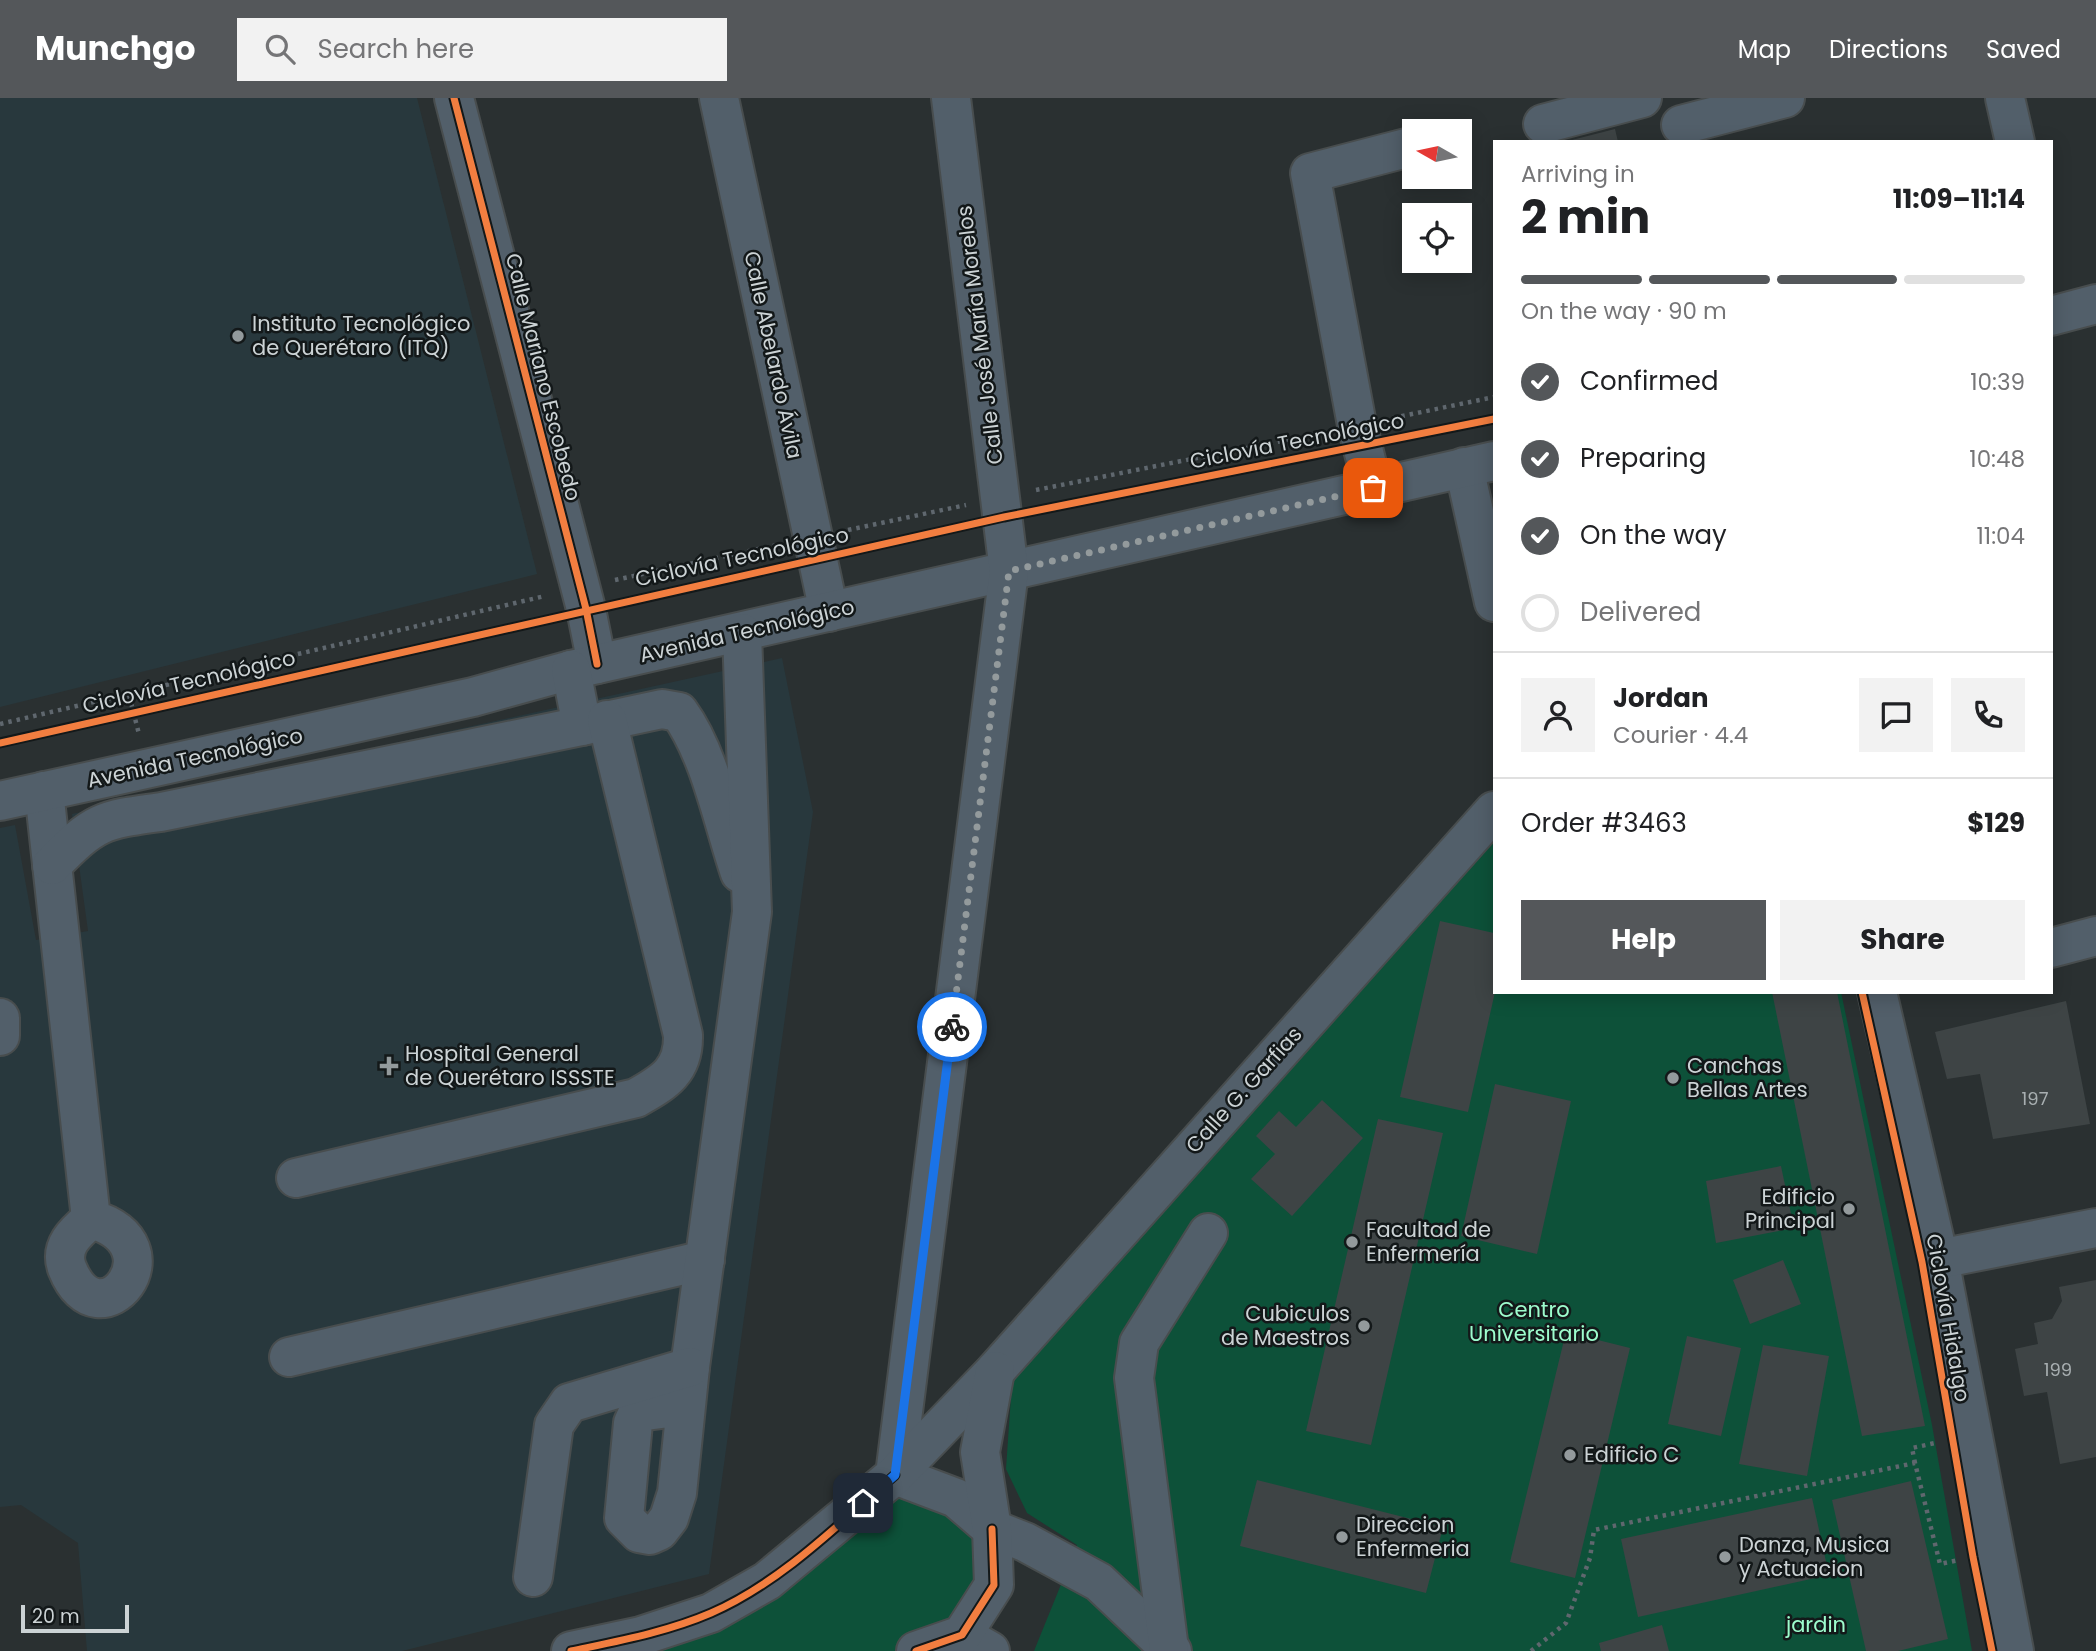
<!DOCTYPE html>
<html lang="en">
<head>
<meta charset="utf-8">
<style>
	:root { --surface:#fff; --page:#f2f2f2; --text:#202124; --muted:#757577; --line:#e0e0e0; --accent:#54575a }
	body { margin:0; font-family:Poppins,sans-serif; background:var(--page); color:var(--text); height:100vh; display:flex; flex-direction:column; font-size:26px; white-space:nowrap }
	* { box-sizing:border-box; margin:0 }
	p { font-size:23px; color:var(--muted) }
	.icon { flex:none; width:38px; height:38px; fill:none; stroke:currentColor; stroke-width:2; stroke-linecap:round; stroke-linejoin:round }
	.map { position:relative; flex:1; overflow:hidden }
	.side { position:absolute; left:1493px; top:42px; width:560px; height:854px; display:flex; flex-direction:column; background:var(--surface); border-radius:0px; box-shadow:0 4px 18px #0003 }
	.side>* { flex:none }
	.needle { width:46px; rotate:279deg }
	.tools { position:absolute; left:1402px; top:21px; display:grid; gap:14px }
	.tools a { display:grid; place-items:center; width:70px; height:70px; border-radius:0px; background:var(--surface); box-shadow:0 4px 18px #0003; font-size:35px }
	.scale { position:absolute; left:21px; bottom:18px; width:108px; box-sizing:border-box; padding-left:7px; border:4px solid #ccd3d5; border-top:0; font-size:19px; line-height:24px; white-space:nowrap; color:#ccd3d5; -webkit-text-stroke:5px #131819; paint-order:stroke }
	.pin { position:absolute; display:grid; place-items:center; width:60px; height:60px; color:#fff; margin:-30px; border-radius:14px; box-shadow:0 4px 10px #0006 }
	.courier { position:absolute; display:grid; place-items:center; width:70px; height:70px; margin:-35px; border:5px solid #1a73e8; border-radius:50%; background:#fff; color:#222; box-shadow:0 2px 9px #0007 }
	.head em { font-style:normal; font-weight:700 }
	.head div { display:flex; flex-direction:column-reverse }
	.head { display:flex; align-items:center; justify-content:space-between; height:119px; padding:0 28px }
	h1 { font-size:46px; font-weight:700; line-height:52px }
	.bar { display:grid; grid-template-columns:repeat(4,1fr); gap:10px 7px; align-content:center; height:84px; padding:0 28px }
	.bar i { height:9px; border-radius:5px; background:var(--line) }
	.bar .on { background:var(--accent) }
	.bar p { grid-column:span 4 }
	.line { display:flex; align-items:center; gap:18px; padding:0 28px; border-top:2px solid var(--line) }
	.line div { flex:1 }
	.round { display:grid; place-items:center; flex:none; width:74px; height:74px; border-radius:0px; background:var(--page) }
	ol { padding:0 28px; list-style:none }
	li { display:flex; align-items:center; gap:21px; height:77px }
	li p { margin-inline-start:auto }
	li .icon { padding:7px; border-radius:50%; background:var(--accent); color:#fff; stroke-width:4 }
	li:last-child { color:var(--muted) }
	li i { width:38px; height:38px; border:4px solid var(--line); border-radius:50% }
	.cta { display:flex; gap:14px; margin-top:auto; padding:14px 28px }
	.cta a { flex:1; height:80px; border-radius:0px; background:var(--accent); color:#fff; font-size:28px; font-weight:700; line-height:80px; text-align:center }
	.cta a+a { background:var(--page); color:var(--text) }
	header { display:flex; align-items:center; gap:42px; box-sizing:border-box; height:98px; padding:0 35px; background:var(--accent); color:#fff }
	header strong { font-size:33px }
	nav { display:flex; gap:38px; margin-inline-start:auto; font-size:24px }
	.search { width:490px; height:63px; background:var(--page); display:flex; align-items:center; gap:18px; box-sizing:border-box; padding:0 24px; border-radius:0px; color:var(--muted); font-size:26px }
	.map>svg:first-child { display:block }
	.built { fill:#28383d }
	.green { fill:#0d5139 }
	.building { fill:#3e4445 }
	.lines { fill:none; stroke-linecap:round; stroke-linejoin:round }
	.minor-casing { stroke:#484d4e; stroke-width:42 }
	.path { stroke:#5f676e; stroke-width:4.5; stroke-dasharray:3.5 5; stroke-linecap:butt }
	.minor { stroke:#525f6a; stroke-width:38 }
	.cycleway-casing { stroke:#131819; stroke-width:11 }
	.cycleway { stroke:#f27e40; stroke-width:7 }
	.done { stroke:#939a9c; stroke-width:7; stroke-dasharray:0 12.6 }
	.route { stroke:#1a73e8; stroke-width:9 }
	.poi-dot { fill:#939a9c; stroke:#131819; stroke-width:2.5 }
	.labels { text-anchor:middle; stroke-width:5; stroke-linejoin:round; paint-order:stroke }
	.number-label { font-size:18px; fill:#a8afb1 }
	.poi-label { font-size:21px; fill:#ccd3d5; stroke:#131819; text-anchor:start }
	.street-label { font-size:21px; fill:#ccd3d5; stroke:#131819 }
	.park-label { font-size:21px; fill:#9dfccd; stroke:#131819 }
</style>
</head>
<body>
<header>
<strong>Munchgo</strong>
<div class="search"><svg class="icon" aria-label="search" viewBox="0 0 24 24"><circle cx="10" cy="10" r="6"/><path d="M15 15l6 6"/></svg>Search here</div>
<nav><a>Map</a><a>Directions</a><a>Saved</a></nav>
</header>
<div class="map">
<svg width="2096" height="1553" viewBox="0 0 2096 1553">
	<rect width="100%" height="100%" fill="#2a3031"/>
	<g class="built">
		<path d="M0 0H417L537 476 0 609Z"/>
		<path d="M782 560 813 714 709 1476 402 1553H87L78 1445 21 1407 0 1409V730L15 727 36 842 88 833 72 716Z"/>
	</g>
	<g class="green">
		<path d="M1494 744V894H1841L1932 1327 1972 1553H1034L1077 1447 1027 1415 1006 1371 1012 1284Z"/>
		<path d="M895 1377 956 1400 994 1487 916 1553H571L655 1533Z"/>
	</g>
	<g class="building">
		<path d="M1615 31 1618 44H1568V43Z"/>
		<path d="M1440 823 1494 835 1495 894 1468 1014 1400 999Z"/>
		<path d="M1772 894H1837L1925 1328 1862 1338Z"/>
		<path d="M2066 903 2090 1026 1993 1041 1980 976 1947 981 1935 934Z"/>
		<path d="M1495 986 1571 1003 1537 1156 1461 1138Z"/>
		<path d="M1322 1002 1363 1040 1292 1118 1251 1081 1275 1056 1256 1038 1279 1013 1296 1029Z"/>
		<path d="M1378 1021 1443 1035 1371 1347 1306 1333Z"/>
		<path d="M1781 1068 1794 1130 1716 1145 1706 1083Z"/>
		<path d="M1783 1162 1801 1206 1750 1226 1733 1182Z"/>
		<path d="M2096 1182V1359L2060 1366 2047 1294 2024 1298 2015 1251 2038 1246 2034 1225 2052 1221 2062 1203 2059 1189Z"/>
		<path d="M1566 1234 1630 1250 1575 1480 1510 1464Z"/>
		<path d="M1687 1238 1741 1250 1721 1338 1668 1326Z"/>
		<path d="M1763 1247 1829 1258 1807 1378 1739 1366Z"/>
		<path d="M1257 1382 1443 1429 1426 1495 1240 1448Z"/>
		<path d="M1911 1383 1948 1541 1898 1553H1866L1832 1402Z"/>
		<path d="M1812 1400 1829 1477 1638 1519 1621 1441Z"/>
		<path d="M1662 1527 1669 1553H1601L1599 1545Z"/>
	</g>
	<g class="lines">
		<g class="minor-casing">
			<g id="minor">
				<path d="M454 0 586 511 597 566"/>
				<path d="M719 0 829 514"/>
				<path d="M2005 0 2015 44"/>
				<path d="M1543 26 1642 0"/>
				<path d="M1681 27 1785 0"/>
				<path d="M2051 218 2096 206"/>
				<path d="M1464 369 1494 504"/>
				<path d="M1373 390 1357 327 1310 75 1414 48"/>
				<path d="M582 628 662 611 679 614C710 656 723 725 740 775"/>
				<path d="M44 693 91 1121C183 1147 99 1251 67 1170 59 1148 76 1134 91 1121"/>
				<path d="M0 703 473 599 571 572 1494 363"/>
				<path d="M52 767C95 723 101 722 161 714L582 628 571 572"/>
				<path d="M2051 850 2096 838"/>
				<path d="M1877 894 1939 1161 2014 1553"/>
				<path d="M0 920V938"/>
				<path d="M296 1080 636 1000C665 984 684 972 683 937L607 622"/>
				<path d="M1939 1161 2096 1130"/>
				<path d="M289 1259 705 1162"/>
				<path d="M685 1308 638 1314 633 1325 624 1420 639 1435 650 1437 659 1433 669 1420 677 1395 690 1269 752 814 742 535"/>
				<path d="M895 1377 1009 473 951 0"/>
				<path d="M895 1377 956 1400 992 1431 1025 1444 1099 1484 1172 1553"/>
				<path d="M533 1479 554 1327 569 1305 690 1269"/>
				<path d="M962 1537 990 1553"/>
				<path d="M1169 1551 1134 1280 1139 1245 1208 1135"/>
				<path d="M571 1553 641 1538 711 1515 767 1483 895 1377 995 1273 1494 713"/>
				<path d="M916 1553 962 1537 994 1487 992 1431 980 1354 995 1273"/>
			</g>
		</g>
		<g class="path">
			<path d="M1393 320 1494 299"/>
			<path d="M1036 392 1322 335"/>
			<path d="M848 432 966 407"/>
			<path d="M615 482 777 447"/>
			<path d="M129 597 139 636"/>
			<path d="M0 626 545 498"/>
			<path d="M1915 1365 1912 1350 1935 1345"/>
			<path d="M1531 1553 1566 1525 1590 1460 1594 1432 1915 1365 1940 1466 1959 1462"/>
		</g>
		<use href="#minor" class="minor"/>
		<g class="cycleway-casing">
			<g id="cycleway">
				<path d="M454 0 586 511 597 566"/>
				<path d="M0 645 1004 419 1494 321"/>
				<path d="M1862 894 1922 1164 1973 1459 1992 1553"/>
				<path d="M571 1553C618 1543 667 1534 711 1515 780 1485 839 1426 895 1377"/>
				<path d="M916 1553 962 1537 994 1487 992 1431"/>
			</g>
		</g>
		<use href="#cycleway" class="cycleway"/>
	</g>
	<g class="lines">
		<path class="done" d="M952 929 1009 473 1373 390"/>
		<path class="route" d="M863 1405 895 1377 952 929"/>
	</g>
	<g class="poi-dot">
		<circle cx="238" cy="238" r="7"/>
		<path d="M385.5 957.5h7v7h7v7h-7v7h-7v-7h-7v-7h7z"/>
		<circle cx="1673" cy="980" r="7"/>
		<circle cx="1849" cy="1111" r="7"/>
		<circle cx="1352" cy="1144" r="7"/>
		<circle cx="1364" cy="1228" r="7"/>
		<circle cx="1570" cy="1357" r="7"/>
		<circle cx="1342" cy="1439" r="7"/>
		<circle cx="1725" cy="1459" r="7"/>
	</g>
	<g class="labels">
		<g class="number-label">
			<text x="2035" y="1007">197</text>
			<text x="2058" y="1278">199</text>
		</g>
		<g class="poi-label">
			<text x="252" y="233">Instituto Tecnológico<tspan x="252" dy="24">de Querétaro (ITQ)</tspan></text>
			<text x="405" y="963">Hospital General<tspan x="405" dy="24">de Querétaro ISSSTE</tspan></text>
			<text x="1687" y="975">Canchas<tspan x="1687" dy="24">Bellas Artes</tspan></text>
			<text x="1835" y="1106" text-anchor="end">Edificio<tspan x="1835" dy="24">Principal</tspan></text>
			<text x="1366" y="1139">Facultad de<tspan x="1366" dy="24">Enfermería</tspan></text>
			<text x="1350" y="1223" text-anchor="end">Cubiculos<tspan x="1350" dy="24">de Maestros</tspan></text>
			<text x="1584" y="1364">Edificio C</text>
			<text x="1356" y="1434">Direccion<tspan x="1356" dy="24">Enfermeria</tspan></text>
			<text x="1739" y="1454">Danza, Musica<tspan x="1739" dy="24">y Actuacion</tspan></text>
		</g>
		<g class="street-label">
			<text transform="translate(980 237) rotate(-97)" y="7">Calle José María Morelos</text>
			<text transform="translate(773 257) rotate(78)" y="7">Calle Abelardo Ávila</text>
			<text transform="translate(543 279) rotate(76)" y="7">Calle Mariano Escobedo</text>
			<text transform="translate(1297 343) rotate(-11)" y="7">Ciclovía Tecnológico</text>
			<text transform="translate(742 459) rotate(-12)" y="7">Ciclovía Tecnológico</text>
			<text transform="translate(747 533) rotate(-13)" y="7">Avenida Tecnológico</text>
			<text transform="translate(189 584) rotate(-13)" y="7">Ciclovía Tecnológico</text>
			<text transform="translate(195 660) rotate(-12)" y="7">Avenida Tecnológico</text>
			<text transform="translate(1244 992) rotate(-48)" y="7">Calle G. Garfias</text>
			<text transform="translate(1948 1220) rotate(80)" y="7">Ciclovía Hidalgo</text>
		</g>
		<g class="park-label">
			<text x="1534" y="1219">Centro<tspan x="1534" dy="24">Universitario</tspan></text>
			<text x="1816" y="1534">jardin</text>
		</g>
	</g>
</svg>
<div class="tools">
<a><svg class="needle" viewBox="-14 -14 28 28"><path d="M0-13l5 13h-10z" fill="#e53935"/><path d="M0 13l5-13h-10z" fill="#757577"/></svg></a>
<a><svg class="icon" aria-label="locate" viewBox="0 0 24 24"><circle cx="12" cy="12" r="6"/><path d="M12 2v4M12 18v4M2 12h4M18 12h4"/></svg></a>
</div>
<div class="scale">20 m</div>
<div class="pin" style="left:1373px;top:390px;background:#ea580c"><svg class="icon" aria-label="bag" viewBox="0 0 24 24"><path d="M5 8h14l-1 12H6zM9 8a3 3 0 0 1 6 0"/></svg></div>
<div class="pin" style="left:863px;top:1405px;background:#1f2937"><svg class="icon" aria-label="home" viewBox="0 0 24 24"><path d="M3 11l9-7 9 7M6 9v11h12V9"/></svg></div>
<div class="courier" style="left:952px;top:929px"><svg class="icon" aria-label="bike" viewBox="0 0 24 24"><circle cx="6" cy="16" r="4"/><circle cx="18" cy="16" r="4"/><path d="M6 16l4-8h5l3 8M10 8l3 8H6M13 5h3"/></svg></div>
<section class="side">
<div class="head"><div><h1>2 min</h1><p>Arriving in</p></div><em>11:09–11:14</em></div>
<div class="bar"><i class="on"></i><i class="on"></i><i class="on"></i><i></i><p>On the way · 90 m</p></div>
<ol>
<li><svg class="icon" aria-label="check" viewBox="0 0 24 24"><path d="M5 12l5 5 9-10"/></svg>Confirmed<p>10:39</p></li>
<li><svg class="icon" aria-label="check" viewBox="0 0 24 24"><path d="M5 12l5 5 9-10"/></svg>Preparing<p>10:48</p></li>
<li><svg class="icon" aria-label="check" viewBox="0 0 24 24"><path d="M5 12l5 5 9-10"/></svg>On the way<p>11:04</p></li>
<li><i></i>Delivered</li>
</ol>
<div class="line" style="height:126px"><a class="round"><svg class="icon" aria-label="person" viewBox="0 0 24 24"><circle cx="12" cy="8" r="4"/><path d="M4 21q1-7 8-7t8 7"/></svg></a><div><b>Jordan</b><p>Courier · 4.4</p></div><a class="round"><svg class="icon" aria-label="chat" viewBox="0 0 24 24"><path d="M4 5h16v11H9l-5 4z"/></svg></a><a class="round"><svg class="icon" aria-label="phone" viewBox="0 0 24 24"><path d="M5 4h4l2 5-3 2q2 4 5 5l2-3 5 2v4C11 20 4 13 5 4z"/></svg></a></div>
<div class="line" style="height:91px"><div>Order #3463</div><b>$129</b></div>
<div class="cta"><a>Help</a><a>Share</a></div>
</section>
</div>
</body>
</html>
